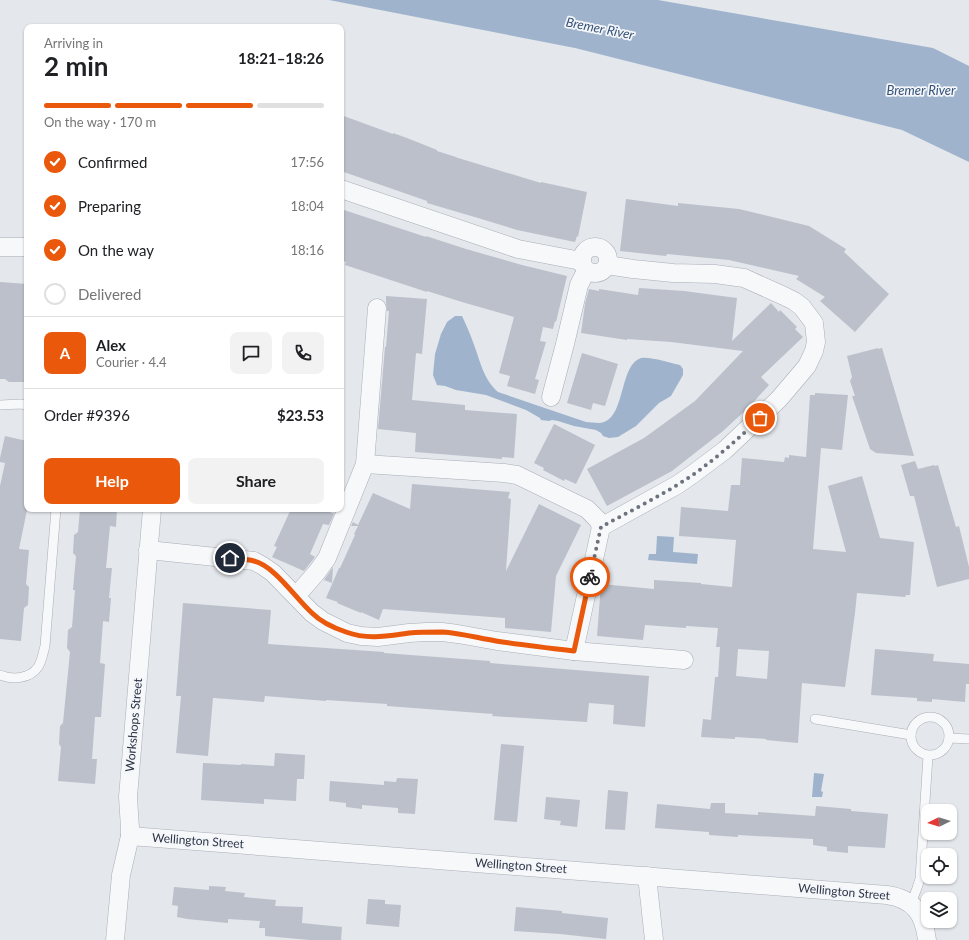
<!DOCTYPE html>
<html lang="en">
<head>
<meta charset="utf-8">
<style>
	:root { --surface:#fff; --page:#f2f2f2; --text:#202124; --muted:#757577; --line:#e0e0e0; --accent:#ea580c }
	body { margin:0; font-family:Lato,sans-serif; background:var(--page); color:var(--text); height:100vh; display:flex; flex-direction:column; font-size:15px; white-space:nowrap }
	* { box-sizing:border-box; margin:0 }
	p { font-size:13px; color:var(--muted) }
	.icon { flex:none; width:22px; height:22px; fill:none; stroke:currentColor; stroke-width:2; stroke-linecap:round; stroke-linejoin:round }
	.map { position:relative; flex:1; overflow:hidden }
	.sheet { position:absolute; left:24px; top:24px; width:320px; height:488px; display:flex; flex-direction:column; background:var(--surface); border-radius:8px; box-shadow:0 1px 3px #0004 }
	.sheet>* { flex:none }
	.needle { width:26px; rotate:265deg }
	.tools { position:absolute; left:921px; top:804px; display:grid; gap:8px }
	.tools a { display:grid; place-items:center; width:36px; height:36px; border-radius:8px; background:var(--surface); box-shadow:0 1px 3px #0004; font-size:20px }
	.pin { position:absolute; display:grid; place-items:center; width:34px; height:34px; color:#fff; margin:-17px; border:2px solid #fff; border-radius:50%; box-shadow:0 1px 4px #0007 }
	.courier { position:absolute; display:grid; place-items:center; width:40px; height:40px; margin:-20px; border:3px solid #ea580c; border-radius:50%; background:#fff; color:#222; box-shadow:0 1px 5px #0007 }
	.overview em { font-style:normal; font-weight:700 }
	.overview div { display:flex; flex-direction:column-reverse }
	.overview { display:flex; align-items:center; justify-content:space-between; height:68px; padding:0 20px }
	h1 { font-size:26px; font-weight:700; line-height:30px }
	.bar { display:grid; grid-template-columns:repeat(4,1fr); gap:6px 4px; align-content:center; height:48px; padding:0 20px }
	.bar i { height:5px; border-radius:3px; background:var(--line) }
	.bar .on { background:var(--accent) }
	.bar p { grid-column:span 4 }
	.line { display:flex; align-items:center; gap:10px; padding:0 20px; border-top:1px solid var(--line) }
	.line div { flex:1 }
	.round { display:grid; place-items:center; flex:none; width:42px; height:42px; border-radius:8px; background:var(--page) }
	ol { padding:0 20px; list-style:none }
	li { display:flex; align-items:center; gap:12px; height:44px }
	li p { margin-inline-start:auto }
	li .icon { padding:4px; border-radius:50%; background:var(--accent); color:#fff; stroke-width:4 }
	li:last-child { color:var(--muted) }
	li i { width:22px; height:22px; border:2px solid var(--line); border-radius:50% }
	.primary-button { display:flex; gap:8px; margin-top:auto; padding:8px 20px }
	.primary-button a { flex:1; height:46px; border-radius:8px; background:var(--accent); color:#fff; font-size:16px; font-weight:700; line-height:46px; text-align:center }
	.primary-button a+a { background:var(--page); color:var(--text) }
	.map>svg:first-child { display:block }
	.water { fill:#9fb4cc }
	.building { fill:#bbc0ca; fill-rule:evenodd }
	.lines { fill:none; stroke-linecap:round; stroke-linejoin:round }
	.service-casing { stroke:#a9aeb7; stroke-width:10 }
	.minor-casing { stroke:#a9aeb7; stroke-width:19 }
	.service { stroke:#f7f8fa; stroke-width:9 }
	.minor { stroke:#f7f8fa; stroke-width:18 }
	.done { stroke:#6c737f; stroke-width:4; stroke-dasharray:0 7.2 }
	.route { stroke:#ea580c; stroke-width:5 }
	.labels { text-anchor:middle; stroke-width:3.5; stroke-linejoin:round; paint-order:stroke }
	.street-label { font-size:12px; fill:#2b3445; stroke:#f4f6f9 }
	.water-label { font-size:13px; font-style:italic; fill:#34527a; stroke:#f4f6f9 }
</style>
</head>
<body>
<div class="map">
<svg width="969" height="940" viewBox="0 0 969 940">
	<rect width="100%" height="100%" fill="#e4e7ec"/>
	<g class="water">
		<path d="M329 0H658L933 48 969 66V162L902 130 870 122 575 48Z"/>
		<path d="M455 316H462C466 325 470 333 473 342 480 360 483 379 498 392L586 422C592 422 599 424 604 422 625 415 620 364 641 358 649 356 671 363 680 365L683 369V375L671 396 659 403 636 426 618 437 609 438 603 436 601 433 596 430 574 426 558 421 552 420 549 421 541 420 540 418 526 410 486 395 456 390 445 386 437 385 433 375 435 354 441 334 447 322Z"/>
		<path d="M657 536 674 537 673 552 698 554 697 564 648 560 649 554H656Z"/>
		<path d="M814 773 824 774 821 791 823 792 822 797H812Z"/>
	</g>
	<g class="building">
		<path d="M341 115 393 134V133L407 138 437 150V151L456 157H455L541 183V182L587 192 578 237 577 236 575 242 517 230 478 218 427 203V201L341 171Z"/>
		<path d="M626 199 678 206V203L739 209 809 226 846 249 844 252 889 294 855 332 820 301 825 297 796 279 799 276 729 260 667 254 666 256 620 251Z"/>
		<path d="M341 209 426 237V236L466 249 522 265 567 276 556 322 555 321 553 329 543 327 540 341 546 342 535 379 539 380 535 394 507 386 510 376 499 373 514 317 462 302 427 291V292L345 265 346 262 341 260Z"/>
		<path d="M0 282 27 284V382H9L5 379H0Z"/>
		<path d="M639 288 684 291 737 298 732 341 771 303 779 312 780 310 797 327 795 329 803 337 761 377 769 385 748 408 723 431 672 471 607 506 587 469 644 438 695 401 743 351 671 342 627 339V340L581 333 585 304 589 289 599 291V289L638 295Z"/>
		<path d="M386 296 427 299 422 354 416 353 412 400 465 405V410L517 414 514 458 502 457V459L415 452 416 433 378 429 385 347H386L389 311H387L386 302Z"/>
		<path d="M878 348V349L882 348 914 456 876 453 870 449 852 396H855L850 381 852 377 847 356Z"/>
		<path d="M582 353 618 364 605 406 593 403 591 410 567 403Z"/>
		<path d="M815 393 848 395 842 450 821 448 813 549 846 552 828 486 862 476 880 538 914 542 910 595H906L905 597 857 593 855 613 845 687 802 683 798 743 766 740V739L735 737V739L701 737 703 719 711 720 715 677H718L720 647H716L718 628 686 626V628L645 625 643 640 597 636 601 584 654 589V580L701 583V584L732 587 736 540 679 536 681 507 728 511 731 485H740L742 458 784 462 785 457 789 458V455L806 457 810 395H815ZM738 649 769 651 767 679 736 676Z"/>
		<path d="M554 424 595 445 576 484 565 479 564 481 543 470 544 468 534 463Z"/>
		<path d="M5 436 27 441V510L19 549 29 550 26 584 29 587 28 605 24 608 21 641 0 639V486L5 463 0 462V458Z"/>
		<path d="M915 461 918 469 934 465 935 466 938 465 956 527 959 526 969 567V579L937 587 914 496H910L901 465Z"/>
		<path d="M412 484 510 492 508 498 511 499 506 571 539 504 581 525 556 576 551 632 505 628V618L383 609 379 620 361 612V613L337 603 338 602 326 598 339 568H340L355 535 354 534 358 526H351L353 522 358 525 373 493 410 509Z"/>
		<path d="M80 509H117L116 527 110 526 106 568H112L109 598H111L109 622 103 621 100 663 105 664 101 717H95L92 759H97L95 784 58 781 61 747 59 744 60 726 63 723 70 652 67 648 68 630 72 627 75 590H73L76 556 73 553 74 535 78 532Z"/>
		<path d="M291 509H324L334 514 329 525 323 524 310 554 315 557 304 571 272 557 277 547 274 546Z"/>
		<path d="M333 567 332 583 324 580Z"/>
		<path d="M183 603 271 610 268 644 384 652V653L490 661V663L649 676 645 727 613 724 614 705 589 703 587 722 492 716 493 714 387 706V704L326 700V701L265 696 264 702 214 698H213L208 756 176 753 181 696H176Z"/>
		<path d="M875 649 934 654 933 661 969 664V684H966L965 702 932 699V702L917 701V698L871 695Z"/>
		<path d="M501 744 524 746 517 822 494 820Z"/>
		<path d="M275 753 305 755 304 779H297L296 801 264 799V804L201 800 203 763 241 765V764L274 766Z"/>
		<path d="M397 778 418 779 415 814 398 813V808L362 805V809L346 807V803L329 801 330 781 384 785V781L396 782Z"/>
		<path d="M608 790 628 792 625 830 605 829Z"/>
		<path d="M546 797 580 800 577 827 560 825 561 821 544 819Z"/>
		<path d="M711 803H725V813L758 815V812L815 816 816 806 851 809V811L888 814 885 848 848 846V853L827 851V847L813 845V839L738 835V837L709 835V832L655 828 657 804 710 809Z"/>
		<path d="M209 886 226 887 225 891 245 893 244 897 276 900 275 906 303 907 302 923 342 927 341 940H310L265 936V928H259L260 921 228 919V923L187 919 177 917 178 906 172 905 174 887 209 890Z"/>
		<path d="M368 899 385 900V904L401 905 399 927 366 924Z"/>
		<path d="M516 907 562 911V913L608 918 606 939 560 934 514 931Z"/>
	</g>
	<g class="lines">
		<g class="service-casing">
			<g id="service">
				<path d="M0 405 21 404 27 405"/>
				<path d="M0 675C12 680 30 679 38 667 42 661 43 653 45 646L56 509"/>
				<circle cx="930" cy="736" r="19"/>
				<path d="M815 719 911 735"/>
				<path d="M949 738 969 739"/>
				<path d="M911 904 917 888 920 879 928 756"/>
			</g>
		</g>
		<g class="minor-casing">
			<g id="minor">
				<path d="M341 189 518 249 581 261"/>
				<path d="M0 247H27"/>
				<circle cx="595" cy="260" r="13"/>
				<path d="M551 397 565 344 579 285 586 271"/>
				<path d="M365 464 504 473 517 475 587 509 598 520 601 527 574 651"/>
				<path d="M601 527 677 485 693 474 725 450 779 399 807 366 814 351 816 342 814 323 802 307 794 301 784 296 744 278 715 274 673 273 633 269 607 265"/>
				<path d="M148 550 254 561 263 566 273 573 312 613 323 621 347 633 361 636 378 637 409 633 426 632H442L458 634 497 641 574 651 684 660"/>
				<path d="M296 596 317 572 327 558 365 464 377 308"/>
				<path d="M130 836 887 895C914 899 924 914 927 940"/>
				<path d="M647 876 654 940"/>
				<path d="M115 940 121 875 130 836V828L128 797 152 509"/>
			</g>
		</g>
		<use href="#service" class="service"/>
		<use href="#minor" class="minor"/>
	</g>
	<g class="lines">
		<path class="done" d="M590 577 601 527C632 510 665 494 694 474 718 457 739 438 760 418"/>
		<path class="route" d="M230 558C237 559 246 559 254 561 276 567 295 598 312 613 321 622 334 628 346 632 368 640 387 636 409 633 420 632 431 632 442 632 460 633 478 638 496 641 522 645 548 648 574 651L590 577"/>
	</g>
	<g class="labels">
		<g class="street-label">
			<text transform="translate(134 725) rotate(-85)" y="4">Workshops Street</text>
			<text transform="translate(198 841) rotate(4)" y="4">Wellington Street</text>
			<text transform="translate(521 866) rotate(4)" y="4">Wellington Street</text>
			<text transform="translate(844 892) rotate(5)" y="4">Wellington Street</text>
		</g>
		<g class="water-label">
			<text transform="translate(600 28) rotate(11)" y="5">Bremer River</text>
			<text x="921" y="95">Bremer River</text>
		</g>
	</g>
</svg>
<div class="tools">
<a><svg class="needle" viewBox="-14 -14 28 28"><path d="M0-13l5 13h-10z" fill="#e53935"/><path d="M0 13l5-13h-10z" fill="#757577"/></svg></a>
<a><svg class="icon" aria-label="locate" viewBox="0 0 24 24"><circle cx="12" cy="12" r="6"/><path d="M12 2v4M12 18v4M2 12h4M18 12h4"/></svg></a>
<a><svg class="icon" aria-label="layers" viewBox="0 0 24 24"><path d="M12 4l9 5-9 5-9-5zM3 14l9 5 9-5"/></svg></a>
</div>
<div class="pin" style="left:760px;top:418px;background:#ea580c"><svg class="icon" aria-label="bag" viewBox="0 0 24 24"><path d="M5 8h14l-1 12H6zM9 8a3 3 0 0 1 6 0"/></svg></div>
<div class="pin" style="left:230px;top:558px;background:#1f2937"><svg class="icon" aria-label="home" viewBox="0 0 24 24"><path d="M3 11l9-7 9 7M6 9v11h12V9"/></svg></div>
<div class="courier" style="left:590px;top:577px"><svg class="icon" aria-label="bike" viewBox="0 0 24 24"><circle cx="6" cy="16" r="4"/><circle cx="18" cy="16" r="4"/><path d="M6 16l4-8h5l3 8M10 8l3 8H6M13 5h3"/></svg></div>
<section class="sheet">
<div class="overview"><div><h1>2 min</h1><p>Arriving in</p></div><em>18:21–18:26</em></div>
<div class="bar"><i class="on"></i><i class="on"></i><i class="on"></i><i></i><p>On the way · 170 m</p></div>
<ol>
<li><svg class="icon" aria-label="check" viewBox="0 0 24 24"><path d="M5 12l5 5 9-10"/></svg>Confirmed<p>17:56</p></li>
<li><svg class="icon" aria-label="check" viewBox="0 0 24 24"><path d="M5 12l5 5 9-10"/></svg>Preparing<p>18:04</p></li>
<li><svg class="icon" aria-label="check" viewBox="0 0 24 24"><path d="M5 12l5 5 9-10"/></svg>On the way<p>18:16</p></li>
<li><i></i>Delivered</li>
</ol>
<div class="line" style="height:72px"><b class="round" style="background:var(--accent);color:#fff">A</b><div><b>Alex</b><p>Courier · 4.4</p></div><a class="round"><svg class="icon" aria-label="chat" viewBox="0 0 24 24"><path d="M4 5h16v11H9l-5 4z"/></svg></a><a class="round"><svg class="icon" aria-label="phone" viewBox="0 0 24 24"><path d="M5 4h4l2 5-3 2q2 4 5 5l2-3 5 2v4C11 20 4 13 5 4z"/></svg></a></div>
<div class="line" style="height:52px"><div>Order #9396</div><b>$23.53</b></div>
<div class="primary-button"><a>Help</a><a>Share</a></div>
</section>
</div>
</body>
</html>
